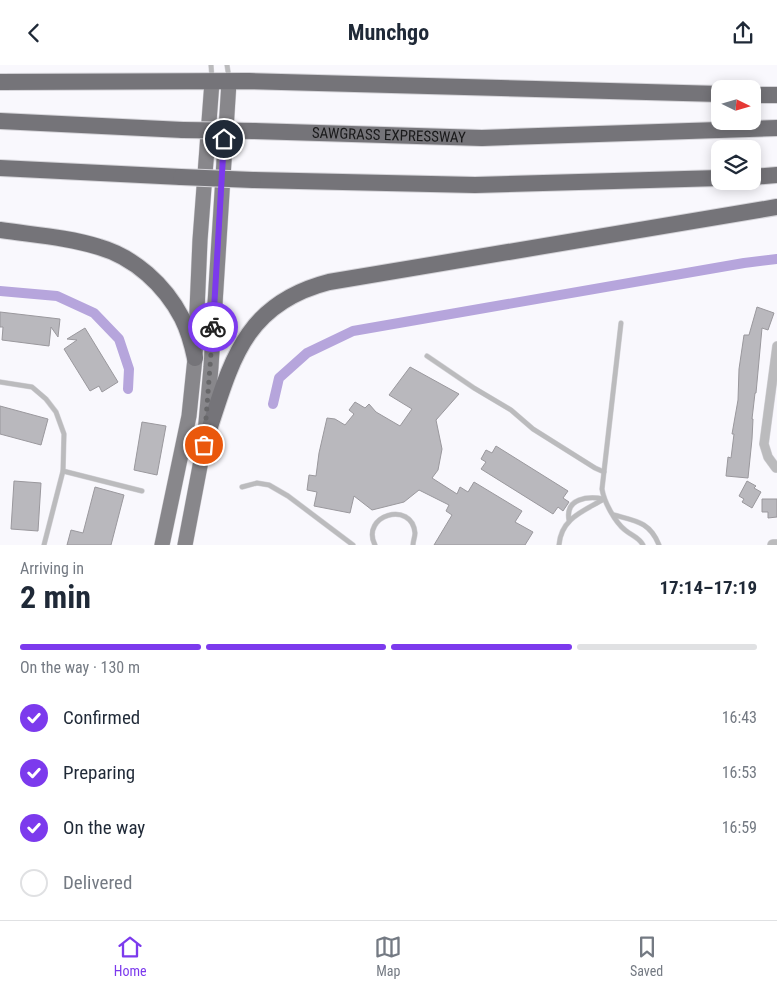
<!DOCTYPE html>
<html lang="en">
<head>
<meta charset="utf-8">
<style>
	:root { --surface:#fff; --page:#f2f2f3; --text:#1f2937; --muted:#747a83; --line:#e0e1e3; --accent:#7c3aed }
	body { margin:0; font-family:"Roboto Condensed",sans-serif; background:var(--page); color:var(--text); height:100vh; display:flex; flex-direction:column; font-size:19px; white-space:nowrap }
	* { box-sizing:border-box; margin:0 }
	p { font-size:16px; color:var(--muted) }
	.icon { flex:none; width:28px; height:28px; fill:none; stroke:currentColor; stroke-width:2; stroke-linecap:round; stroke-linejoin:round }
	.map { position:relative; height:480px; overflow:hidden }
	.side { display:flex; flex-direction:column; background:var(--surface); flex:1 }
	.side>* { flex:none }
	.needle { width:32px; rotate:95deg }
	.buttons { position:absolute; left:711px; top:15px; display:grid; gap:10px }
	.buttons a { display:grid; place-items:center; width:50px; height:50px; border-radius:10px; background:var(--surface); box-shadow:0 2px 12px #0003; font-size:25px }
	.pin { position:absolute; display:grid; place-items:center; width:42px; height:42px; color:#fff; margin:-21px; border:2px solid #fff; border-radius:50%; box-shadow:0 1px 5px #0007 }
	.courier { position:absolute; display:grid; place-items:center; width:50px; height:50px; margin:-25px; border:4px solid #7c3aed; border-radius:50%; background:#fff; color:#222; box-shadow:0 1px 6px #0007 }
	.overview em { font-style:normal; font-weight:700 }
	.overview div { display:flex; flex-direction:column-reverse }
	.overview { display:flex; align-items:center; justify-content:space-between; height:85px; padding:0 20px }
	h1 { font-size:32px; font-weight:700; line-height:38px }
	.bar { display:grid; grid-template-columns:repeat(4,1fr); gap:8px 5px; align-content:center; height:60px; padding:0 20px }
	.bar i { height:6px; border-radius:4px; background:var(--line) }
	.bar .on { background:var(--accent) }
	.bar p { grid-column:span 4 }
	ol { padding:0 20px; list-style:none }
	li { display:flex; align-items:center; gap:15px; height:55px }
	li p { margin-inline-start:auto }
	li .icon { padding:5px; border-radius:50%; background:var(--accent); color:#fff; stroke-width:4 }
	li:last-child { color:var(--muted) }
	li i { width:28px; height:28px; border:2px solid var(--line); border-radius:50% }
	header { display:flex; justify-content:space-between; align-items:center; height:65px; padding:0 20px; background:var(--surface); font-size:22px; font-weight:700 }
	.tab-bar { display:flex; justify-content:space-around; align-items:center; height:70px; border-top:1px solid var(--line); background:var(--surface); font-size:14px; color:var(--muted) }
	.tab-bar a { display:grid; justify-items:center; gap:2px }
	.tab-bar .on { color:var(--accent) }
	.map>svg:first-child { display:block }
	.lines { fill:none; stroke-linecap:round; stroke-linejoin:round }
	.canal { stroke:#b6a5dc; stroke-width:10 }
	.building { fill:#b9b8bd; stroke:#9a989d }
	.service-casing { stroke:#d5d4d9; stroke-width:5.5 }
	.minor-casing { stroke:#d5d4d9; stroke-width:10 }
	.tertiary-casing { stroke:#d5d4d9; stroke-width:12 }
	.primary-casing { stroke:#d5d4d9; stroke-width:16 }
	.motorway-casing { stroke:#d5d4d9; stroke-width:18 }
	.service { stroke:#bbbbbd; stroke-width:4.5 }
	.minor { stroke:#bbbbbd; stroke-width:9 }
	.tertiary { stroke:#bbbbbd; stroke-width:11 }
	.primary { stroke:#88878b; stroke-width:15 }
	.motorway { stroke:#757479; stroke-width:16 }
	.motorway-bridge-casing { stroke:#d5d4d9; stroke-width:18; stroke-linecap:butt }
	.motorway-bridge { stroke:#757479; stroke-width:16 }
	.done { stroke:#676769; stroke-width:5; stroke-dasharray:0 9 }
	.route { stroke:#7c3aed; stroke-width:6 }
	.labels { text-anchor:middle; stroke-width:4; stroke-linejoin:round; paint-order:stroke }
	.street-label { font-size:15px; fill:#19191a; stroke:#fff }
</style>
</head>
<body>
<header><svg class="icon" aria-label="back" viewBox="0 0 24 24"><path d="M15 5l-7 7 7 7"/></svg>Munchgo<svg class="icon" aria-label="share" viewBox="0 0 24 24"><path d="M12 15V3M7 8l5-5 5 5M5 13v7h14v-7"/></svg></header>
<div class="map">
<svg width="777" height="480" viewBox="0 0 777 480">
	<rect width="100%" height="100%" fill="#f9f8fd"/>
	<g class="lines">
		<g class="canal">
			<path d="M0 226 57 231 94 248 119 274 129 304 128 324"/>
			<path d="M273 339 279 313 307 288 353 266 744 198 777 194"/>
		</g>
	</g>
	<g class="building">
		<path d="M757 242 774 248 768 265 762 263 756 328H755L752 354H753L752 374 748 413 726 411 728 392 731 393 734 369H732L738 335 739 304 744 270H749Z"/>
		<path d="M0 247 60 254 58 272 51 262 49 281 2 275 3 262H0Z"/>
		<path d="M85 263 118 317 102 327 99 321 90 326 64 284 77 275 67 274Z"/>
		<path d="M410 302 459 329 436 355 442 384 438 405 432 413 457 429 460 422 468 427 474 417 522 446 515 457 533 467 525 480H434L452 450 446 446 449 440 419 425 404 437 372 445 354 431 350 448 314 441 317 427 307 425 309 410 316 411 319 388 327 353 335 354 345 360 354 349 349 345 355 337 365 343 369 339 376 347 400 361 412 344 389 330Z"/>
		<path d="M0 341 48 354 41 380 0 369Z"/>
		<path d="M142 357 166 361 157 410 134 405Z"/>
		<path d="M496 381 568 426 563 433 569 437 563 446 558 442 553 449 481 404 486 397 481 394 486 385 492 388Z"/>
		<path d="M14 416 41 418 38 466 11 464Z"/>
		<path d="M747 416 756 421 754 423 761 427 752 443 742 437 744 434 739 431Z"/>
		<path d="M95 422 124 430 111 480H67L71 465 83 468Z"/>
		<path d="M762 434H777V452L768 453V447H762Z"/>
	</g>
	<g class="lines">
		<g class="service-casing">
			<g id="service">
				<path d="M211 0 212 14"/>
				<path d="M227 0 229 13"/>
				<path d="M621 258 602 424C604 437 615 457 625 465 632 471 639 472 643 480"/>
				<path d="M427 291 474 323 511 345 533 364 595 403 604 407"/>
				<path d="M0 317 32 322 46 334 56 347 64 369 63 406 44 480"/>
				<path d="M63 406 142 426"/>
				<path d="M242 422 257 418 269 420 288 431 353 480"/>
				<path d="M614 450C636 456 650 457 659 480"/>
				<path d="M569 455C565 433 588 431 604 434"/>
				<path d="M375 480C360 450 412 435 415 468 415 472 413 476 413 480"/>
				<path d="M559 480C561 453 584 446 604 434"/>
			</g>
		</g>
		<g class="minor-casing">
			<path id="minor" d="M776 403 768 392 764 379 777 281"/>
		</g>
		<g class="tertiary-casing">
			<path id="tertiary" d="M773 480H777"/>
		</g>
		<g class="primary-casing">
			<g id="primary">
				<path d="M162 480 189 351 195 293 200 175 212 17"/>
				<path d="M185 480 204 380 211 302 229 17"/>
			</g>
		</g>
		<g class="motorway-casing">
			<g id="motorway">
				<path d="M0 17 249 16 720 29"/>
				<path d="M752 30H777"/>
				<path d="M0 56 183 65"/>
				<path id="s1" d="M254 66 482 73 777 63"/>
				<path d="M0 103 181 112"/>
				<path d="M752 112 777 110"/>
				<path d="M253 115 475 120 720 113"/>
				<path d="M0 165C33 170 67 172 99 182 134 192 165 220 182 253 188 265 192 279 195 293"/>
				<path d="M204 380C230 304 239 240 329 217L777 142"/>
			</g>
		</g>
		<use href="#service" class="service"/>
		<use href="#minor" class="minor"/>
		<use href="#tertiary" class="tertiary"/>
		<use href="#primary" class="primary"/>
		<use href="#motorway" class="motorway"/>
		<g class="motorway-bridge-casing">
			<g id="motorway-bridge">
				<path d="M183 65 254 66"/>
				<path d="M181 112 253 115"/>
			</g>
		</g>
		<use href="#motorway-bridge" class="motorway-bridge"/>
	</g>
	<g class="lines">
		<path class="done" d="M204 380 213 262"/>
		<path class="route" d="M213 262 224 74"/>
	</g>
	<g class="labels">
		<g class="street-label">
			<text dy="5" stroke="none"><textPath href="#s1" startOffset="135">SAWGRASS EXPRESSWAY</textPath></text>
		</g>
	</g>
</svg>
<div class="buttons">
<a><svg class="needle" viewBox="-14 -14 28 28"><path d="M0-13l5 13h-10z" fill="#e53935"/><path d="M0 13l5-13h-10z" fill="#747a83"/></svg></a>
<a><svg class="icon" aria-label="layers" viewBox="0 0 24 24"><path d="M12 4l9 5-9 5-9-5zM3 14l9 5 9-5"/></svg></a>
</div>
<div class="pin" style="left:204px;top:380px;background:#ea580c"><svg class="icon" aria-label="bag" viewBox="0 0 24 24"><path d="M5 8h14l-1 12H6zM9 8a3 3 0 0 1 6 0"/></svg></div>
<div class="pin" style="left:224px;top:74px;background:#1f2937"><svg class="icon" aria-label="home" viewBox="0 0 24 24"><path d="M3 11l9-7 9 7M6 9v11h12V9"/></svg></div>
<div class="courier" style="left:213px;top:262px"><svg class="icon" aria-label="bike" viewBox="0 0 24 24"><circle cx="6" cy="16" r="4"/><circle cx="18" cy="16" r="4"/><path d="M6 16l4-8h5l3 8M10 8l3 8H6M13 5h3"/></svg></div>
</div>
<section class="side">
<div class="overview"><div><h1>2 min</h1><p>Arriving in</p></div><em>17:14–17:19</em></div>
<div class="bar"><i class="on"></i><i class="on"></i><i class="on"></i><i></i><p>On the way · 130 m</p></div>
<ol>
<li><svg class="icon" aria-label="check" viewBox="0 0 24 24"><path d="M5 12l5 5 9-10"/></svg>Confirmed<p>16:43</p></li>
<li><svg class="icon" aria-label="check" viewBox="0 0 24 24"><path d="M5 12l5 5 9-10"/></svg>Preparing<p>16:53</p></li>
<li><svg class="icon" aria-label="check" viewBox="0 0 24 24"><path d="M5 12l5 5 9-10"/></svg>On the way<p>16:59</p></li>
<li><i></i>Delivered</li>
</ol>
</section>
<nav class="tab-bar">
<a class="on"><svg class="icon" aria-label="home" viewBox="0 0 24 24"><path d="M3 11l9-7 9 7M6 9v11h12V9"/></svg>Home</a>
<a><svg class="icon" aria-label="map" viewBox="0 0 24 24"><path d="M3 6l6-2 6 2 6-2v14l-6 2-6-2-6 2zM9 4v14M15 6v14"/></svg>Map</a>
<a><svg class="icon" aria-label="saved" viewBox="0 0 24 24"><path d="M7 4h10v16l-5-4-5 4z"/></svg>Saved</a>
</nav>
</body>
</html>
